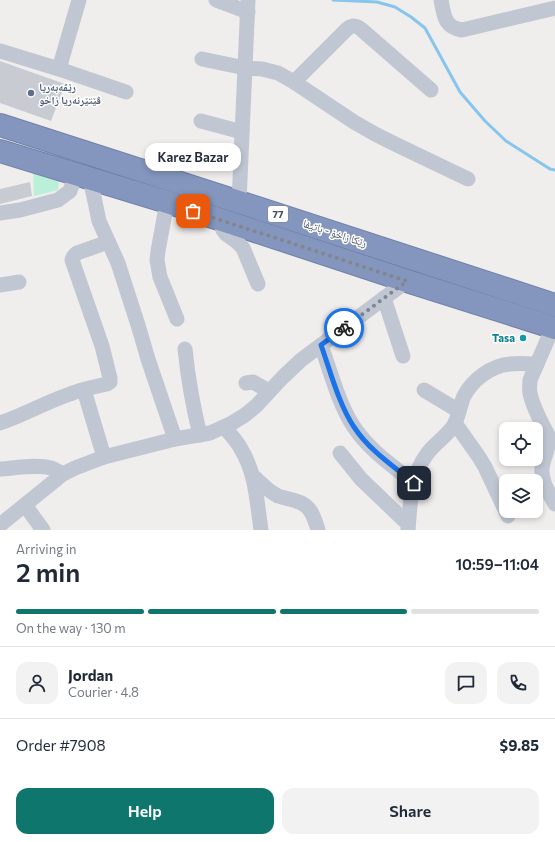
<!DOCTYPE html>
<html lang="en">
<head>
<meta charset="utf-8">
<style>
	:root { --surface:#fff; --page:#f2f2f3; --text:#1f2937; --muted:#747a83; --line:#e0e1e3; --accent:#0f766e }
	body { margin:0; font-family:Commissioner,"Noto Naskh Arabic",sans-serif; background:var(--page); color:var(--text); height:100vh; display:flex; flex-direction:column; font-size:15px; white-space:nowrap }
	* { box-sizing:border-box; margin:0 }
	p { font-size:13px; color:var(--muted) }
	.icon { flex:none; width:22px; height:22px; fill:none; stroke:currentColor; stroke-width:2; stroke-linecap:round; stroke-linejoin:round }
	.map { position:relative; height:530px; overflow:hidden }
	.drawer { display:flex; flex-direction:column; background:var(--surface); flex:1 }
	.drawer>* { flex:none }
	.tools { position:absolute; left:499px; top:422px; display:grid; gap:8px }
	.tools a { display:grid; place-items:center; width:44px; height:44px; border-radius:8px; background:var(--surface); box-shadow:0 2px 6px #0003; font-size:20px }
	.pin { position:absolute; display:grid; place-items:center; width:34px; height:34px; color:#fff; margin:-17px; border-radius:8px; box-shadow:0 2px 6px #0006 }
	.courier { position:absolute; display:grid; place-items:center; width:40px; height:40px; margin:-20px; border:3px solid #1a73e8; border-radius:50%; background:#fff; color:#222; box-shadow:0 1px 5px #0007 }
	.bubble { position:absolute; height:28px; border-radius:12px; background:var(--surface); box-shadow:0 2px 6px #0003; font-size:13px; font-weight:600; line-height:28px; text-align:center }
	.headline em { font-style:normal; font-weight:600 }
	.headline div { display:flex; flex-direction:column-reverse }
	.headline { display:flex; align-items:center; justify-content:space-between; height:68px; padding:0 16px }
	h1 { font-size:26px; font-weight:600; line-height:30px }
	.bar { display:grid; grid-template-columns:repeat(4,1fr); gap:6px 4px; align-content:center; height:48px; padding:0 16px }
	.bar i { height:5px; border-radius:3px; background:var(--line) }
	.bar .current { background:var(--accent) }
	.bar p { grid-column:span 4 }
	.line { display:flex; align-items:center; gap:10px; padding:0 16px; border-top:1px solid var(--line) }
	.line div { flex:1 }
	.round { display:grid; place-items:center; flex:none; width:42px; height:42px; border-radius:12px; background:var(--page) }
	.cta { display:flex; gap:8px; margin-top:auto; padding:8px 16px }
	.cta a { flex:1; height:46px; border-radius:12px; background:var(--accent); color:#fff; font-size:16px; font-weight:600; line-height:46px; text-align:center }
	.cta a+a { background:var(--page); color:var(--text) }
	.map>svg:first-child { display:block }
	.green { fill:#baefd8 }
	.lines { fill:none; stroke-linecap:round; stroke-linejoin:round }
	.stream { stroke:#87c5ec; stroke-width:3 }
	.building { fill:#c9cbd3 }
	.highway-casing { stroke:#6f81a8; stroke-width:24 }
	.minor { stroke:#c0c7d3; stroke-width:15 }
	.highway { stroke:#8496bd; stroke-width:22 }
	.done { stroke:#81858e; stroke-width:4; stroke-dasharray:0 7.2 }
	.route { stroke:#1a73e8; stroke-width:5 }
	.service-dot { fill:#5c6f8a; stroke:#fff; stroke-width:1.5 }
	.culture-dot { fill:#0f9aa8; stroke:#fff; stroke-width:1.5 }
	.labels { text-anchor:middle; stroke-width:3; stroke-linejoin:round; paint-order:stroke }
	.shield { fill:#fff; stroke:#7d828c; stroke-width:1 }
	.shield-label { font-size:10px; font-weight:bold; fill:#454d5b }
	.service-label { font-size:11px; font-weight:bold; fill:#4e5e75; stroke:#fff; text-anchor:start }
	.street-label { font-size:11px; fill:#454d5b; stroke:#fff }
	.culture-label { font-size:11px; font-weight:bold; fill:#0d838f; stroke:#fff; text-anchor:end }
</style>
</head>
<body>
<div class="map">
<svg width="555" height="530" viewBox="0 0 555 530">
	<rect width="100%" height="100%" fill="#f0eded"/>
	<path class="green" d="M33 171 59 180 58 190 34 196Z"/>
	<g class="lines">
		<path class="stream" d="M333 0 377 2 395 7 411 17 425 28 460 92 485 121 506 141 550 169 555 170"/>
	</g>
	<g class="building">
		<path d="M0 61 65 84 51 121 0 103Z"/>
		<path d="M30 182 32 196 0 204V189Z"/>
	</g>
	<g class="lines">
		<g class="highway-casing">
			<g id="highway">
				<path d="M0 125 239 202 555 305"/>
				<path d="M0 151 167 202 407 281 555 328"/>
			</g>
		</g>
		<g class="minor">
			<path d="M216 0 248 12"/>
			<path d="M441 0C444 15 444 27 462 30L555 8"/>
			<path d="M0 51 59 69 126 92"/>
			<path d="M202 59 245 68 262 69 278 73 294 82 354 122 375 134 397 145 468 179"/>
			<path d="M59 69 79 0"/>
			<path d="M294 82 347 29C352 25 357 25 362 30L431 90"/>
			<path d="M201 121 242 132"/>
			<path d="M90 178 99 221 118 263 138 325 148 359 175 439"/>
			<path d="M167 202 158 251 157 260 160 277 177 319"/>
			<path d="M239 202 248 0"/>
			<path d="M0 213 20 210 58 200 70 191 76 174"/>
			<path d="M220 220 223 230 226 234 237 242 243 248 258 284"/>
			<path d="M0 285 19 282"/>
			<path d="M384 298 403 356"/>
			<path d="M553 327 530 380C530 384 529 388 530 393 532 404 542 424 548 435 551 448 543 456 542 469 541 481 549 493 555 504"/>
			<path d="M321 345C330 370 339 405 354 427 369 450 393 466 414 483"/>
			<path d="M185 349C188 378 193 407 200 435"/>
			<path d="M246 383 253 382 269 391"/>
			<path d="M84 390 104 457"/>
			<path d="M424 390 459 411"/>
			<path d="M0 423C24 415 46 402 70 394 82 389 94 387 107 384L110 382V378L102 346 72 260C73 257 74 255 77 253L108 242"/>
			<path d="M455 423 479 457 485 467 508 516"/>
			<path d="M224 427C230 434 237 441 241 449 256 473 257 503 261 530"/>
			<path d="M340 453 361 479 408 524"/>
			<path d="M0 469C15 468 38 464 51 468 56 470 59 472 63 474"/>
			<path d="M253 476C261 483 268 491 278 496 284 498 290 499 296 501 311 505 314 517 318 530"/>
			<path d="M25 505 43 530"/>
			<path d="M0 525 63 474 75 468 104 457 175 439 210 433 232 423 245 415 256 406 282 378 301 360 407 281"/>
			<path d="M408 530C410 504 411 475 427 454 435 443 447 436 454 425 459 416 460 405 464 396 473 379 491 366 510 364 519 363 528 364 537 364"/>
		</g>
		<use href="#highway" class="highway"/>
	</g>
	<g class="lines">
		<path class="done" d="M193 211 407 281 344 328"/>
		<path class="route" d="M344 328 321 345C330 370 339 405 354 427 369 450 393 466 414 483"/>
	</g>
	<circle class="service-dot" cx="31" cy="93" r="4"/>
	<circle class="culture-dot" cx="523" cy="338" r="4"/>
	<g class="labels">
		<rect class="shield" x="268" y="206" width="20" height="16" rx="3"/>
		<g class="shield-label">
			<text x="278" y="218">77</text>
		</g>
		<g class="service-label">
			<text x="39" y="91">رێڤەبەریا<tspan x="39" dy="13">ڤێتێرنەریا زاخو</tspan></text>
		</g>
		<g class="street-label">
			<text transform="translate(335 233) rotate(18)" y="4">رێکا زاخۆ - باتیفا</text>
		</g>
		<g class="culture-label">
			<text x="515" y="342">Tasa</text>
		</g>
	</g>
</svg>
<div class="tools">
<a><svg class="icon" aria-label="locate" viewBox="0 0 24 24"><circle cx="12" cy="12" r="6"/><path d="M12 2v4M12 18v4M2 12h4M18 12h4"/></svg></a>
<a><svg class="icon" aria-label="layers" viewBox="0 0 24 24"><path d="M12 4l9 5-9 5-9-5zM3 14l9 5 9-5"/></svg></a>
</div>
<div class="pin" style="left:193px;top:211px;background:#ea580c"><svg class="icon" aria-label="bag" viewBox="0 0 24 24"><path d="M5 8h14l-1 12H6zM9 8a3 3 0 0 1 6 0"/></svg></div>
<div class="pin" style="left:414px;top:483px;background:#1f2937"><svg class="icon" aria-label="home" viewBox="0 0 24 24"><path d="M3 11l9-7 9 7M6 9v11h12V9"/></svg></div>
<div class="courier" style="left:344px;top:328px"><svg class="icon" aria-label="bike" viewBox="0 0 24 24"><circle cx="6" cy="16" r="4"/><circle cx="18" cy="16" r="4"/><path d="M6 16l4-8h5l3 8M10 8l3 8H6M13 5h3"/></svg></div>
<div class="bubble" style="left:145px;top:143px;width:96px">Karez Bazar</div>
</div>
<section class="drawer">
<div class="headline"><div><h1>2 min</h1><p>Arriving in</p></div><em>10:59–11:04</em></div>
<div class="bar"><i class="current"></i><i class="current"></i><i class="current"></i><i></i><p>On the way · 130 m</p></div>
<div class="line" style="height:72px"><a class="round"><svg class="icon" aria-label="person" viewBox="0 0 24 24"><circle cx="12" cy="8" r="4"/><path d="M4 21q1-7 8-7t8 7"/></svg></a><div><b>Jordan</b><p>Courier · 4.8</p></div><a class="round"><svg class="icon" aria-label="chat" viewBox="0 0 24 24"><path d="M4 5h16v11H9l-5 4z"/></svg></a><a class="round"><svg class="icon" aria-label="phone" viewBox="0 0 24 24"><path d="M5 4h4l2 5-3 2q2 4 5 5l2-3 5 2v4C11 20 4 13 5 4z"/></svg></a></div>
<div class="line" style="height:52px"><div>Order #7908</div><b>$9.85</b></div>
<div class="cta"><a>Help</a><a>Share</a></div>
</section>
</body>
</html>
